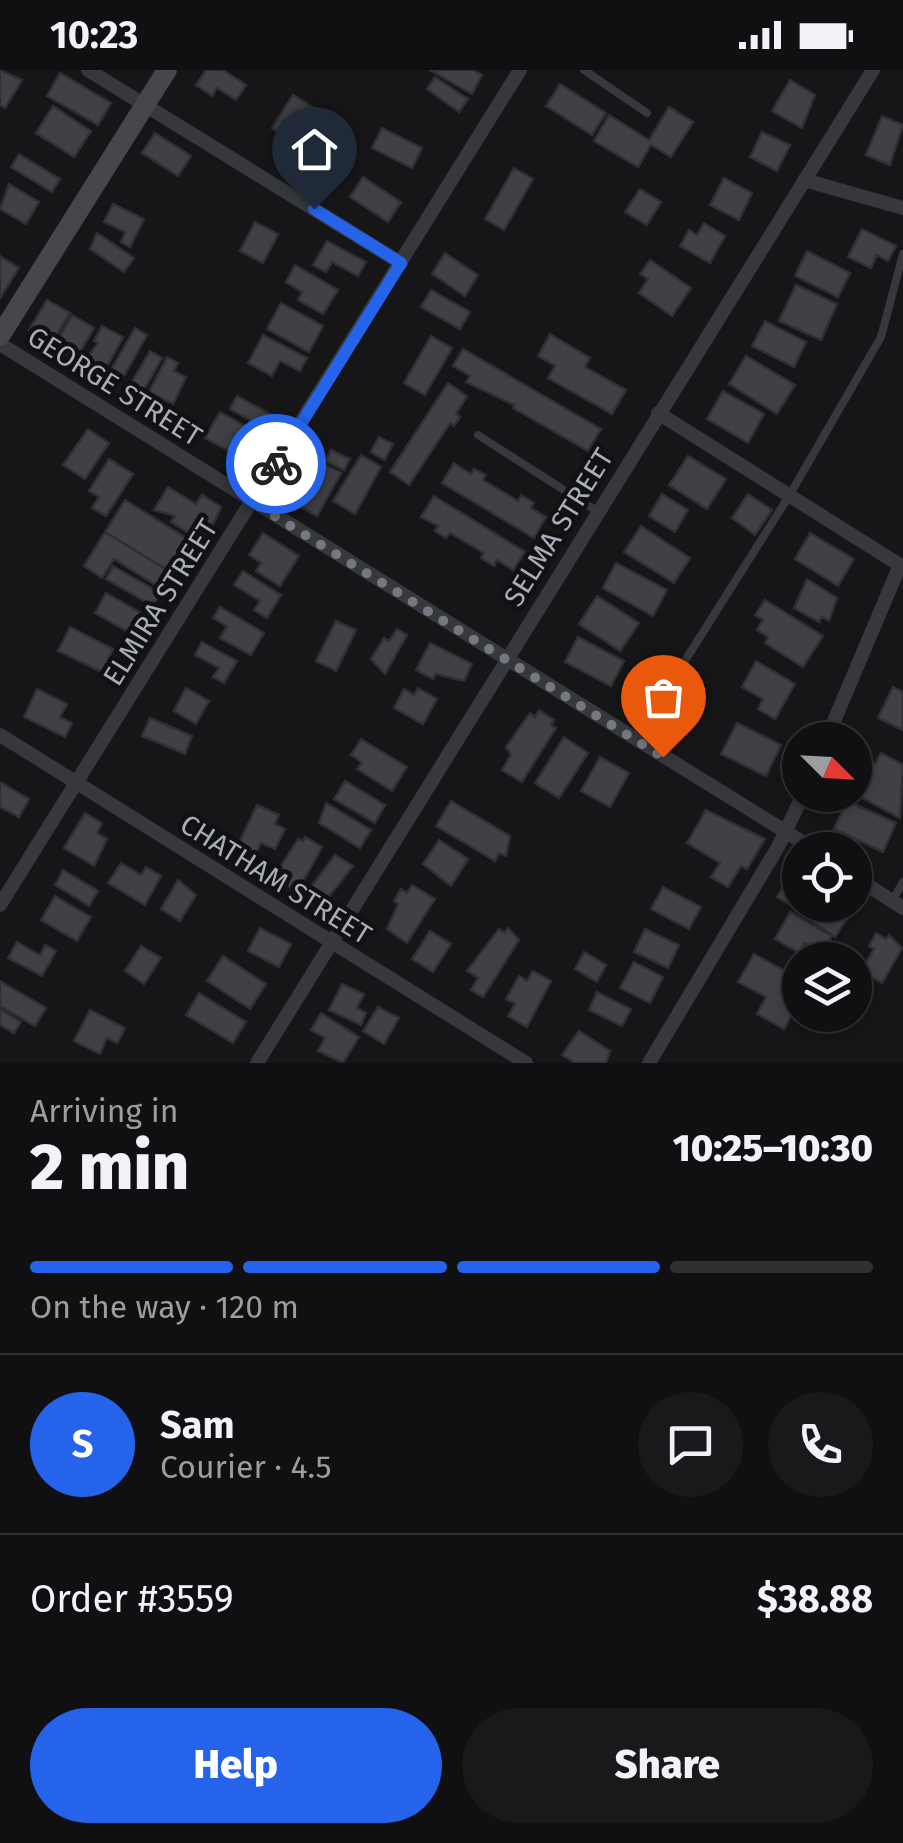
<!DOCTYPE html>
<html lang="en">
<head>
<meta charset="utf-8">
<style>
	:root { --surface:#101012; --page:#19191b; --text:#f1f3f6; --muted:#9c9d9f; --line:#303032; --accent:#2563eb }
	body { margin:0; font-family:"Fira Sans",sans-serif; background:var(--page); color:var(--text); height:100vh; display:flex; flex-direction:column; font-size:38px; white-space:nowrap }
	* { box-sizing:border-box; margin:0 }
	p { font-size:32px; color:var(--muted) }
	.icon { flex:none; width:55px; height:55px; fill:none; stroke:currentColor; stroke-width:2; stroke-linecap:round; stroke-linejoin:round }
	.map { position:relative; height:993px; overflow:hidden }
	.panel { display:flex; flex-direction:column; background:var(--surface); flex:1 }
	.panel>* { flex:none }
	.needle { width:65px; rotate:114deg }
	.tools { position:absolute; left:782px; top:652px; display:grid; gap:20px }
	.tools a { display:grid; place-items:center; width:90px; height:90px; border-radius:50%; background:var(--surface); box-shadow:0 5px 15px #0003,0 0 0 2px var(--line); font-size:50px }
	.pin { position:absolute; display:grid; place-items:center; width:85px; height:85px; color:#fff; margin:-102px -42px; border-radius:50% 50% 50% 0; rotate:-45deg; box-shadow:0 0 10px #0007 }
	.pin .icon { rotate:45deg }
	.courier { position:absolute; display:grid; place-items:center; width:100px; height:100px; margin:-50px; border:8px solid #2563eb; border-radius:50%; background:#fff; color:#222; box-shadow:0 2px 12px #0007 }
	.head em { font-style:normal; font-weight:800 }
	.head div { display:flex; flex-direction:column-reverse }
	.head { display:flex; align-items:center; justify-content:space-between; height:170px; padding:0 30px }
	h1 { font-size:65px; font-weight:800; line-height:75px }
	.bar { display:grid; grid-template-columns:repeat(4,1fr); gap:15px 10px; align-content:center; height:120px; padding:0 30px }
	.bar i { height:12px; border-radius:8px; background:var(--line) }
	.bar .on { background:var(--accent) }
	.bar p { grid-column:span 4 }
	.line { display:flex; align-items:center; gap:25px; padding:0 30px; border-top:2px solid var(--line) }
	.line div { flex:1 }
	.round { display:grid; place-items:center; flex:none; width:105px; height:105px; border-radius:52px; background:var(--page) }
	.button { display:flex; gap:20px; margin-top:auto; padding:20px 30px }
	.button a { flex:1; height:115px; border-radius:60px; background:var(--accent); color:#fff; font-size:40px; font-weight:800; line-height:115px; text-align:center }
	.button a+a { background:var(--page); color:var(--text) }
	.status { display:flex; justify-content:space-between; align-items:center; height:70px; padding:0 50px; background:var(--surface); direction:ltr }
	.status svg { height:28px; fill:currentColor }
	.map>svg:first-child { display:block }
	.building { fill:#404145; stroke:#303034; stroke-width:2.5 }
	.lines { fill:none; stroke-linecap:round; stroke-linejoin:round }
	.lane { stroke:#37383d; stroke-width:8 }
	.street { stroke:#37383d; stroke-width:14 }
	.secondary { stroke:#45474d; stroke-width:20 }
	.done { stroke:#757880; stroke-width:10; stroke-dasharray:0 18 }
	.route { stroke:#2563eb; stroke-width:12 }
	.labels { text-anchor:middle; stroke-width:9; stroke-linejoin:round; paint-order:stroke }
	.street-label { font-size:28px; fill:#a8adb8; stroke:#111113 }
</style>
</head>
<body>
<div class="status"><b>10:23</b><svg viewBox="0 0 49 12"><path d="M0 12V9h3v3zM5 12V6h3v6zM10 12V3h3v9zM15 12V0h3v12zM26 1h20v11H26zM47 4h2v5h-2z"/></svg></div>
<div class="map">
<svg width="903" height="993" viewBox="0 0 903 993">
	<rect width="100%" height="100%" fill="#161618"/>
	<g class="building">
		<path d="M0 0 22 10 5 38 0 35Z"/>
		<path d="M206 0H223L246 15 236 30 217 18 212 26 196 15Z"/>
		<path d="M430 0H473L482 5 472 24Z"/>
		<path d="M60 3 111 33 98 55 47 26Z"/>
		<path d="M435 7 468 29 459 42 427 19Z"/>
		<path d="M790 10 815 25 802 58 772 41Z"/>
		<path d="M560 14 606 43 592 65 546 36Z"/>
		<path d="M293 25 314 38 285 84 275 77 282 65 272 58Z"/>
		<path d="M53 36 91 61 74 87 36 63Z"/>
		<path d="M669 37 693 52 671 87 651 75 638 97 594 71 609 45 649 70Z"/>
		<path d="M323 42 345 51 328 92 307 83Z"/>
		<path d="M882 46 903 55 890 95 866 85Z"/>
		<path d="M382 58 422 78 412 98 372 78Z"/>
		<path d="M762 62 790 75 777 101 750 87Z"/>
		<path d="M155 63 191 86 178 106 142 83Z"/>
		<path d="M19 84 60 109 52 122 11 97Z"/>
		<path d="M514 98 533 109 504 160 485 149Z"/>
		<path d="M363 107 401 132 388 152 350 127Z"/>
		<path d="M724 108 752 123 739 150 710 135Z"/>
		<path d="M9 114 39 132 26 154 0 139Z"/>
		<path d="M640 119 661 132 647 155 625 142Z"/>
		<path d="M113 134 144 149 130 177 121 172 125 162 104 152Z"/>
		<path d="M255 152 278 164 263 193 240 181Z"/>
		<path d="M704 153 725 166 710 193 680 176 689 160 697 165Z"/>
		<path d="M862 159 896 176 888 191 877 185 871 198 848 187Z"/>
		<path d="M97 163 134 188 124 202 90 179Z"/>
		<path d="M327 171 366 192 358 206 332 192 326 202 313 195Z"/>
		<path d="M807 181 850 203 838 227 795 206Z"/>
		<path d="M445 183 478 205 465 226 432 204Z"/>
		<path d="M0 186 19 198 0 228Z"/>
		<path d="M650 190 691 218 672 246 639 223 648 209 640 204Z"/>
		<path d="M295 195 338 220 323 244 298 230 302 222 286 212Z"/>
		<path d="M796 215 837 234 821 270 779 251Z"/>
		<path d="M431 220 470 242 460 259 421 237Z"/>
		<path d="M47 230 70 243 52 273 29 260Z"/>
		<path d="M281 233 323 256 309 282 267 259Z"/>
		<path d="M72 245 94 258 76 289 54 276Z"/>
		<path d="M765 251 806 272 794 297 752 276Z"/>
		<path d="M102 256 123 267 103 304 83 293 98 273 94 271Z"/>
		<path d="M135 258 147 265 120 313 108 305Z"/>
		<path d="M550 264 590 288 585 297 626 320 612 344 548 308 555 296 538 286Z"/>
		<path d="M263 265 307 288 300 301 280 291 272 306 248 293Z"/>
		<path d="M431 266 452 278 425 325 404 313Z"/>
		<path d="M463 279 601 359 588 381 513 338 514 335 466 312 470 306 453 296Z"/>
		<path d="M150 281 162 288 141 325 129 317Z"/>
		<path d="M746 286 795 315 777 344 729 314Z"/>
		<path d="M167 287 178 293 174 301 186 307 173 334 149 322Z"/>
		<path d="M448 313 467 326 456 344 460 347 454 356 450 353 409 415 390 402Z"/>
		<path d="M723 321 764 344 748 373 707 349Z"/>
		<path d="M237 326 272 345 264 358 230 339Z"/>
		<path d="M220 342 249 358 235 384 205 368Z"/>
		<path d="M88 359 109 373 85 409 63 395Z"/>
		<path d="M379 367 393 374 385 390 371 382Z"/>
		<path d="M331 380 350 389 344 400 325 391Z"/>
		<path d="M306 384 341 403 317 446 282 426Z"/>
		<path d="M361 385 381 397 355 444 333 431Z"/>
		<path d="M688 386 726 409 707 439 669 415Z"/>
		<path d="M109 389 133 404 106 446 92 438 99 427 89 421Z"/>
		<path d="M454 393 471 404 474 399 486 405 483 410 518 431 521 425 534 433 531 438 546 447 534 468 442 413Z"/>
		<path d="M168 417 196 434 202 425 221 437 208 465 204 463 200 470 171 452 175 446 154 440Z"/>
		<path d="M662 424 688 440 675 462 649 446Z"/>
		<path d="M748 424 772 440 755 465 732 448Z"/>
		<path d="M434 426 525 482 513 500 497 490 494 496 481 488 484 483 450 463 446 468 435 461 438 456 421 447Z"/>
		<path d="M125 430 188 469 168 501 105 462Z"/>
		<path d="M641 456 690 488 674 513 624 482Z"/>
		<path d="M105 462 180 508 170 524 114 489 102 508 84 496Z"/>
		<path d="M263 463 299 486 280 516 256 501 261 493 249 485Z"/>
		<path d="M810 463 854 489 838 516 795 489Z"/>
		<path d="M616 493 667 520 653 546 603 518Z"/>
		<path d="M113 496 160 523 153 536 106 509Z"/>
		<path d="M243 501 281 525 267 548 254 540 260 531 234 515Z"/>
		<path d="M807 509 837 528 829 551 822 547 819 552 794 538Z"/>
		<path d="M106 523 143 544 132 564 95 543Z"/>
		<path d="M597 526 639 553 620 581 579 554Z"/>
		<path d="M765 530 823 566 803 597 765 573 768 567 757 560 763 550 755 545Z"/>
		<path d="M220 537 264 563 251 585 220 568 227 556 213 548Z"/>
		<path d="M336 551 356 560 336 601 316 591Z"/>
		<path d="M70 557 113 579 102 602 58 581Z"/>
		<path d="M397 559 407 565 385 604 371 589 384 568 389 571Z"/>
		<path d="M578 567 624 591 611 616 565 592Z"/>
		<path d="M202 572 237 591 224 613 213 607 219 598 195 585Z"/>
		<path d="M430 573 472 594 464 611 436 604 433 609 416 600Z"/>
		<path d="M756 591 795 614 775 649 758 639 763 629 742 617Z"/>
		<path d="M893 617 903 622V660L878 648Z"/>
		<path d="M186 618 209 631 196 654 174 641Z"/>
		<path d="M418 618 437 629 423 654 394 638 404 619 414 625Z"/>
		<path d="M37 619 67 634 60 647 72 653 65 667 24 647Z"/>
		<path d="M539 640 554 650 551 655 556 658 522 712 502 700 511 685 506 677 530 643 535 647Z"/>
		<path d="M150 648 192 666 185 684 142 666Z"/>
		<path d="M737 653 781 675 766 706 721 684Z"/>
		<path d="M564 667 588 683 559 728 535 713Z"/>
		<path d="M361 669 407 697 392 721 357 699 362 692 351 685Z"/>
		<path d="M881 683 903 695 900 748 855 724V713L867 690 875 694Z"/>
		<path d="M600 687 629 703 610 737 581 721Z"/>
		<path d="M345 711 385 735 375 753 334 729Z"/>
		<path d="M0 712 29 729 19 747 0 737Z"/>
		<path d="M451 731 510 766 506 786 499 783 495 791 436 756Z"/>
		<path d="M847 731 896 753 883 782 834 759Z"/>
		<path d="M326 733 371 760 360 778 319 753Z"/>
		<path d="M257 735 279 745 275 754 285 759 275 779 261 773 254 788 236 779Z"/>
		<path d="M706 740 765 769 747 799 741 796 728 817 711 807 720 793 687 773Z"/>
		<path d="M85 743 102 753 97 763 107 769 94 796 64 778Z"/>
		<path d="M305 767 322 777 299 819H292L276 804 298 769 303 771Z"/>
		<path d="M439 770 468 789 451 816 423 794Z"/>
		<path d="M335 785 353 796 324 833 307 822Z"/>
		<path d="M121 793 141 805 146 797 161 806 145 835 108 813Z"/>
		<path d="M796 794 800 797V827L795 837 777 827Z"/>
		<path d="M63 800 98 821 89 836 55 815Z"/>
		<path d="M178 810 196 825 180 851 161 839Z"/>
		<path d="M412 815 435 829 407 873 387 859 398 834 394 831 401 819 407 823Z"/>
		<path d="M663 817 701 837 689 859 651 839Z"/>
		<path d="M55 826 91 847 77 871 41 850Z"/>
		<path d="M855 831 858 832 835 867 814 853 826 835H855Z"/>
		<path d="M790 842 832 866 822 883 805 873 800 883 775 869Z"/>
		<path d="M260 858 291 874 279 897 248 881Z"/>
		<path d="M508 858 519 870 483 927 471 920 478 908 467 901 499 859 505 863Z"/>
		<path d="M645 859 679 875 668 898 634 882Z"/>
		<path d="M430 861 451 874 433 902 412 889Z"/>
		<path d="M876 863 886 869 889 865 902 878 882 913 861 901 874 879 869 876Z"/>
		<path d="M17 872 40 885 45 875 56 881 42 906 8 888Z"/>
		<path d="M141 876 161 888 144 914 125 901Z"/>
		<path d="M584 882 606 895 597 912 575 899Z"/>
		<path d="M754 884 800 909V930L784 959 757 944 766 927 738 912Z"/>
		<path d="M223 886 266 914 250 939 207 911Z"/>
		<path d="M634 892 663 907 650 933 620 918Z"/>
		<path d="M533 901 551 911 527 957 508 946 515 934 506 929 519 906 527 911Z"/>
		<path d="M0 911 46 938 35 956 0 936Z"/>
		<path d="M342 914 364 924 357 938 366 943 361 955 329 940Z"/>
		<path d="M597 922 631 939 622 956 589 940Z"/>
		<path d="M199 923 246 952 233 973 186 945Z"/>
		<path d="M378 937 399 948 384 974 363 961Z"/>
		<path d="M0 939 21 952 14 963 0 955Z"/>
		<path d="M90 940 125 958 117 973 107 968 100 984 74 971Z"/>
		<path d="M321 943 359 967 343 993 318 981 325 968 311 960Z"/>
		<path d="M579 961 610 981 606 993H575L562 985Z"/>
	</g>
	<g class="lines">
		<g class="lane">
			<path d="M584 0 647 43"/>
			<path d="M478 365 597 441"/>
			<path d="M635 670 789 426 881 267 903 184"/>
			<path d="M892 831 903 812"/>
		</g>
		<g class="street">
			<path d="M88 0 401 193"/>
			<path d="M804 110 903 138"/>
			<path d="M0 274 815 780"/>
			<path d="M658 343 903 497"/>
			<path d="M0 665 526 993"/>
			<path d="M826 670 900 495"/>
			<path d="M855 807 903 838"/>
			<path d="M0 835 520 0"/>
			<path d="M257 993 873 0"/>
			<path d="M649 993 778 777 803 725"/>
		</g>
		<path class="secondary" d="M0 266 167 0"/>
	</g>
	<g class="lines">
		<path class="done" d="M276 394 252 432 663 687"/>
		<path class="route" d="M276 394 401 193 314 139"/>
	</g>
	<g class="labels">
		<g class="street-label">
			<text transform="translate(115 316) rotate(32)" y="10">GEORGE STREET</text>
			<text transform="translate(558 457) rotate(-58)" y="10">SELMA STREET</text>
			<text transform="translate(160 532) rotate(-58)" y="10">ELMIRA STREET</text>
			<text transform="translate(276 809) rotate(32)" y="10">CHATHAM STREET</text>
		</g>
	</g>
</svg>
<div class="tools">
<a><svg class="needle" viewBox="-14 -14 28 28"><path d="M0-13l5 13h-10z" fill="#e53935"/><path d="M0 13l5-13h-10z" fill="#9c9d9f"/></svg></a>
<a><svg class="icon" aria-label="locate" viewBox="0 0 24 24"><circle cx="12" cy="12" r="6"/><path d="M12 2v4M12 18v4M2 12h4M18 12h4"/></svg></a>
<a><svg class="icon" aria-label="layers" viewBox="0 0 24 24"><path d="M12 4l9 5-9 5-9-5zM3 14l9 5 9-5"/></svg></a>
</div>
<div class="pin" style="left:663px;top:687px;background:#ea580c"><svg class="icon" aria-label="bag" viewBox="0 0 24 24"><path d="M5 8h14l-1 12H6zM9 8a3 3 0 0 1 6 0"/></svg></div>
<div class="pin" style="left:314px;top:139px;background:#1f2937"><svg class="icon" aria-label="home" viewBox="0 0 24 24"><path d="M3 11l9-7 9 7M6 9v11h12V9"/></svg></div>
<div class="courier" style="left:276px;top:394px"><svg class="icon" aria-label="bike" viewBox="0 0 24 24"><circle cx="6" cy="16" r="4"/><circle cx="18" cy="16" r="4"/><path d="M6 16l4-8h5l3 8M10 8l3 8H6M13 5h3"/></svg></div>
</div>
<section class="panel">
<div class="head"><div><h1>2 min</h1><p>Arriving in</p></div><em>10:25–10:30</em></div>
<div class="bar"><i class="on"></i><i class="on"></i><i class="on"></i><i></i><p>On the way · 120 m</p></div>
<div class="line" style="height:180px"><b class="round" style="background:var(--accent);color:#fff">S</b><div><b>Sam</b><p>Courier · 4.5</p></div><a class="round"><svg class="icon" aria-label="chat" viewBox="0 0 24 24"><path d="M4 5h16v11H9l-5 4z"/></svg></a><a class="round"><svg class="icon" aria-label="phone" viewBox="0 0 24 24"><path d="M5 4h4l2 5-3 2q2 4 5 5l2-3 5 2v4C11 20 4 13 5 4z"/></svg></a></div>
<div class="line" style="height:130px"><div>Order #3559</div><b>$38.88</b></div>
<div class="button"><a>Help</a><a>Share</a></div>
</section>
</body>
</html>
